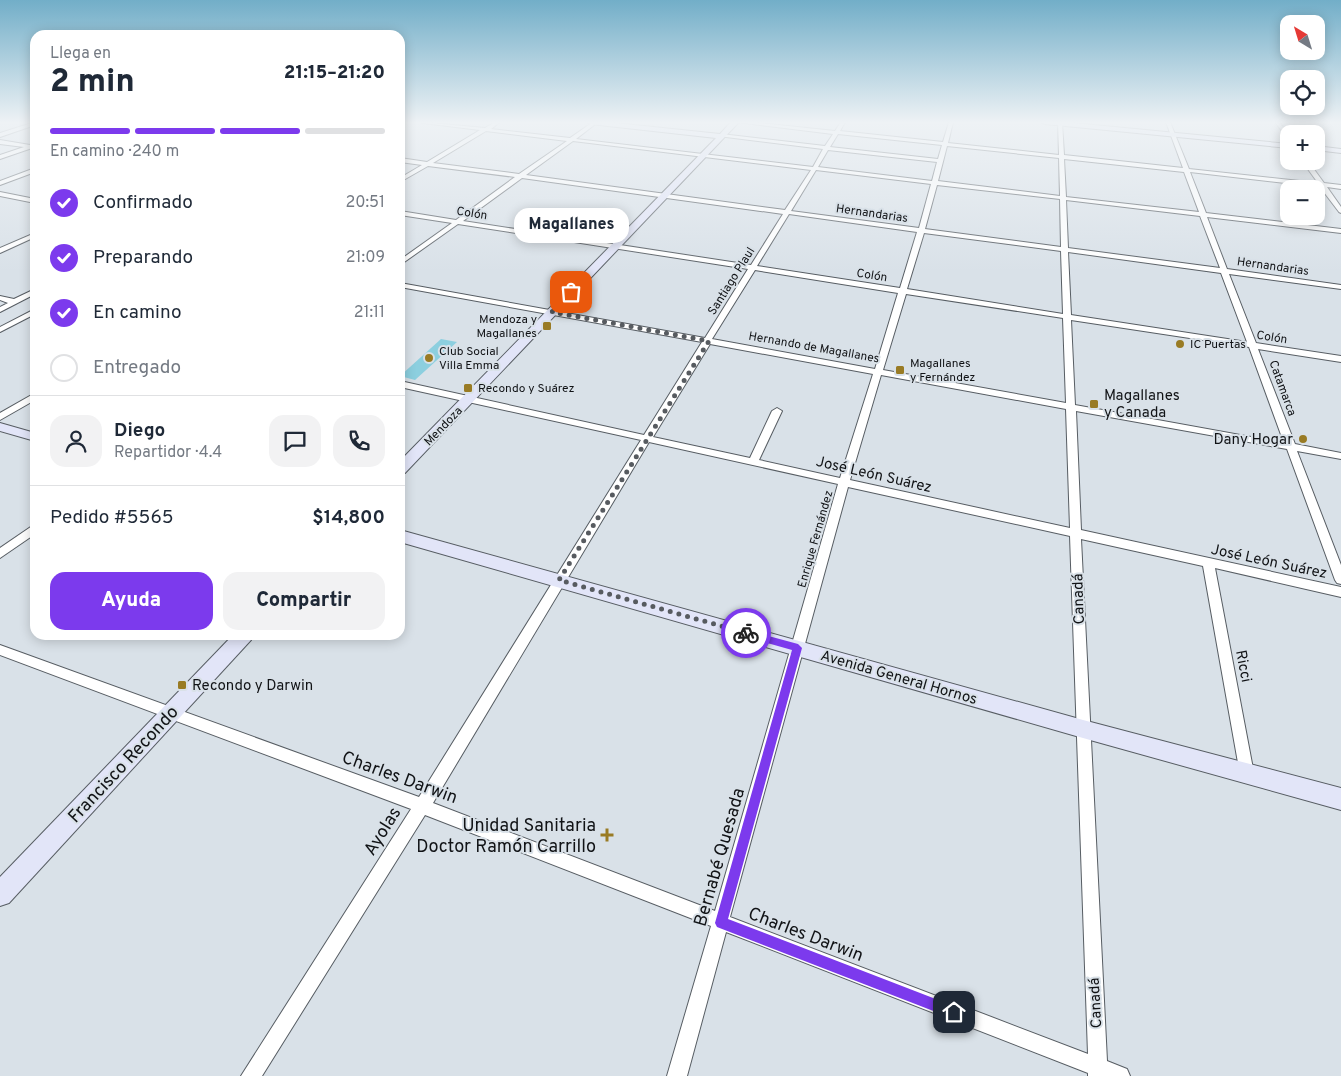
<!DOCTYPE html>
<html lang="es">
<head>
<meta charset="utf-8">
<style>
	:root { --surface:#fff; --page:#f2f2f3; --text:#1f2937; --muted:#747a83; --line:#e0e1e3; --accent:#7c3aed }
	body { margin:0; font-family:Overpass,sans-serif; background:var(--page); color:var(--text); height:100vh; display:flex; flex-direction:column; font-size:19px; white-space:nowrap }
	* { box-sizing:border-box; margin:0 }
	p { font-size:16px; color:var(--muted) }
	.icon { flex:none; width:28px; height:28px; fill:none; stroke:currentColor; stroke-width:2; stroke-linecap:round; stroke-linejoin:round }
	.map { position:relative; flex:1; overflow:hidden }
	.side { position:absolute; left:30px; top:30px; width:375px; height:610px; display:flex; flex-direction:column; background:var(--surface); border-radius:15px; box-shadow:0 2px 12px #0003 }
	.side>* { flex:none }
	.needle { width:32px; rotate:322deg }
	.controls { position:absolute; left:1280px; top:15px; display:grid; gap:10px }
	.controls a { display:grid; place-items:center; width:45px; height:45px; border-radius:10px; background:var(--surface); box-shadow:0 2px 12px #0003; font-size:25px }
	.pin { position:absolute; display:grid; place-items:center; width:42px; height:42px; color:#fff; margin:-21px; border-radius:10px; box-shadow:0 2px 8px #0006 }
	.courier { position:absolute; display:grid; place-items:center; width:50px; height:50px; margin:-25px; border:4px solid #7c3aed; border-radius:50%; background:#fff; color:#222; box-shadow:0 1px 6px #0007 }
	.bubble { position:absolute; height:35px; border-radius:15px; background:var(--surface); box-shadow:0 2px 12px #0003; font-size:16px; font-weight:800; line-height:35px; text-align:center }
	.summary em { font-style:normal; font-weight:800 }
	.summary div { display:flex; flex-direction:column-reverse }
	.summary { display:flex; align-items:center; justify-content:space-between; height:85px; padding:0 20px }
	h1 { font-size:32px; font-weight:800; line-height:38px }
	.bar { display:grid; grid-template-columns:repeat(4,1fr); gap:8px 5px; align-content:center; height:60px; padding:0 20px }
	.bar i { height:6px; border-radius:4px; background:var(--line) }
	.bar .on { background:var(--accent) }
	.bar p { grid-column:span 4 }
	.line { display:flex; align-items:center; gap:12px; padding:0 20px; border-top:1px solid var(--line) }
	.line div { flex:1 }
	.round { display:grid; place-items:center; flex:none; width:52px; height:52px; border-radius:15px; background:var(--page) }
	ol { padding:0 20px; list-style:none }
	li { display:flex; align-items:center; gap:15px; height:55px }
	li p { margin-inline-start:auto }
	li .icon { padding:5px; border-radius:50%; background:var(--accent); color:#fff; stroke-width:4 }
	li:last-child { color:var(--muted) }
	li i { width:28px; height:28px; border:2px solid var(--line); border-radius:50% }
	.cta { display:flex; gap:10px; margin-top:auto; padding:10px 20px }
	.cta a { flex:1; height:58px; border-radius:15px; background:var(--accent); color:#fff; font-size:20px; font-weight:800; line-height:58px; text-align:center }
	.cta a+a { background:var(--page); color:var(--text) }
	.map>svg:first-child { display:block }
	.building { fill:#8ccfdf }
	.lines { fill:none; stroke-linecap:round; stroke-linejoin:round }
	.street-casing { stroke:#575d63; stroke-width:2 }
	.secondary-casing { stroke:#575d63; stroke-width:2 }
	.street { fill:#fff; fill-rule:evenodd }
	.secondary { fill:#e2e5f8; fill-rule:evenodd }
	.route { fill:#7c3aed }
	.done { stroke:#575b60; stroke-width:5; stroke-dasharray:0 9 }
	.poi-dot { fill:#997b24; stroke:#d9e1e8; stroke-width:2 }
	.labels { text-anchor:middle; stroke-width:4; stroke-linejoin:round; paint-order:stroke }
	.far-street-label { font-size:12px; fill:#111316; stroke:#d9e1e8 }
	.far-poi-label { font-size:12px; fill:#111316; stroke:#d9e1e8; text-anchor:start }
	.poi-label { font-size:15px; fill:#111316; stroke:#d9e1e8; text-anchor:start }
	.street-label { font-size:15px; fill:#111316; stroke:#d9e1e8 }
	.near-street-label { font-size:18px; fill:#111316; stroke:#d9e1e8 }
	.near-poi-label { font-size:18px; fill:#111316; stroke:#d9e1e8; text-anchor:end }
</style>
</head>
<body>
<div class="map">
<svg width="1341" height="1076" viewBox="0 0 1341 1076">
	<rect width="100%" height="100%" fill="#d9e1e8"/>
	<path class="building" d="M441 339 457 342 415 380 400 376Z"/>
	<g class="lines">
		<g class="street-casing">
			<g id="street">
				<path d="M35 122V125L0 137V133Z"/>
				<path d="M421 122 485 128 495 122H500L491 129 570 138 593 122H598L576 139 813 167 823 149 718 136 721 134 825 146 833 134 737 122H749L835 131 841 122H845L840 131 943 142 949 122H953L948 143 1059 155 1058 122H1062L1064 155 1183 168 1166 122H1170L1189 169 1318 183 1302 161H1308L1324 183 1341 185V189L1327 187 1341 207V213L1339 212 1320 187 1190 172 1206 213 1341 229V233L1207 217 1227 269 1341 285V289L1229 274 1256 343 1341 356V362L1258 349 1295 444 1341 453V459L1297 451 1341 565V584L1337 583 1335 580 1287 449 1076 411 1081 530 1341 587V597L1215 568 1254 774 1252 779 1247 781 1242 779 1240 774 1203 566 1081 539 1107 1061 1127 1069 1130 1076H1088V1073L726 932 687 1076H667L711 926 425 815 262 1076H241L411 809 0 655V645L419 797 641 440 400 387V381L644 435 702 342 400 287V283L705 338 748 269 458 224 400 265V260L452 223 400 215V211L456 220 515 177 428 166 400 182V178L422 165 400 162V158L427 162 480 130 423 123ZM486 131 567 141 519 174 433 163ZM838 134 942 145 938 159 830 147ZM573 141 811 170 785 210 526 175ZM947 146 1059 158 1060 196 938 181ZM828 150 937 162 932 181 818 167ZM1064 159 1184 172 1199 212 1066 197ZM816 170 931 184 919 228 791 211ZM522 178 783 214 751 265 463 221ZM937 185 1060 199 1061 247 925 229ZM1066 200 1200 216 1220 268 1068 248ZM789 214 917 232 900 288 757 266ZM924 233 1061 251 1063 314 907 289ZM1068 252 1221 273 1247 342 1071 315ZM755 270 898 293 875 369 712 339ZM906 294 1063 318 1066 403 883 370ZM1071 320 1249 347 1284 443 1075 405ZM710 344 873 374 840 478 759 460 782 411 777 408 772 411 750 458 653 437ZM881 375 1066 409 1070 528 850 480ZM649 442 838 484 715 911 433 803ZM848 487 1070 536 1088 1054 730 917Z"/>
				<path d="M1275 122H1279L1289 135V140Z"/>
				<path d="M0 140 30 145 35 143V147L0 159V155L24 147 0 144Z"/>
				<path d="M35 168V172L0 185V181Z"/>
				<path d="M0 192 35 199V203L0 196Z"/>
				<path d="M35 233V237L0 253V248Z"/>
				<path d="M35 289V294L0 312V307L8 303 0 300V296L14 299Z"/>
				<path d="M35 309V314L0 332V327Z"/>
				<path d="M35 393V400L0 420V413Z"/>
				<path d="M35 524V534L0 558V548Z"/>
			</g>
		</g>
		<g class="secondary-casing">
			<g id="secondary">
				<path d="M587 122H606L720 134 731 122H739L405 473 400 475V461L716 138 590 124Z"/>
				<path d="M1041 122H1063L1289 144V148L1045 124Z"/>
				<path d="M1316 146 1341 149V153L1316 150Z"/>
				<path d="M0 423 35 433V441L0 431Z"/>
				<path d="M400 530 1083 720 1341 788V810L1083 738 400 542Z"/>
				<path d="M233 635H254L251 640 9 903 0 906V877Z"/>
			</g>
		</g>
		<use href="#street" class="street"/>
		<use href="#secondary" class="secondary"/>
	</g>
	<linearGradient id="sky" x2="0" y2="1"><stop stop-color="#72aec8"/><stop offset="0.45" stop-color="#eef2f5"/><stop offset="1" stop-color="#eef2f5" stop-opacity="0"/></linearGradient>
	<rect width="1341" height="272" fill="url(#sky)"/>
	<path class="route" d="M746 630 798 644 802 648 728 919 959 1008 961 1012 959 1017 954 1019 717 927 715 923 792 650 743 636 742 633Z"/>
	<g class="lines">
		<path class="done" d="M571 292 552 312 709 341 559 580 746 633"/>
	</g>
	<g class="poi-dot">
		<rect x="542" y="321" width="10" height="10" rx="2.5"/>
		<circle cx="1180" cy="344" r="5"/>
		<circle cx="429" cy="358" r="5"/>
		<rect x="895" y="365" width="10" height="10" rx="2.5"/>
		<rect x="463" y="383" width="10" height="10" rx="2.5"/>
		<rect x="1089" y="399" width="10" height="10" rx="2.5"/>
		<circle cx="1303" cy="439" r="5"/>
		<rect x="177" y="680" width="10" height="10" rx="2.5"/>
		<path d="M604.5 827.5h5v5h5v5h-5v5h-5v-5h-5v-5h5z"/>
	</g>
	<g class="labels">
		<g class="far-street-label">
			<text transform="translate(472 213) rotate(9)" y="4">Colón</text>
			<text transform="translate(872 213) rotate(8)" y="4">Hernandarias</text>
			<text transform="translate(1273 266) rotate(8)" y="4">Hernandarias</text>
			<text transform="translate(872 275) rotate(9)" y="4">Colón</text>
			<text transform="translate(731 281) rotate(-58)" y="4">Santiago Plaul</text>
			<text transform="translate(1272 337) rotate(9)" y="4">Colón</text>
			<text transform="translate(814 347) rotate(10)" y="4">Hernando de Magallanes</text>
			<text transform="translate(1283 388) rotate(70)" y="4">Catamarca</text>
			<text transform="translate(443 426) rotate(-46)" y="4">Mendoza</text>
			<text transform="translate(815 539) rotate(-74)" y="4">Enrique Fernández</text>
		</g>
		<g class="far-poi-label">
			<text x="537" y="323" text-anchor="end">Mendoza y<tspan x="537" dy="14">Magallanes</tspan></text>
			<text x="1190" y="348">IC Puertas</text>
			<text x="439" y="355">Club Social<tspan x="439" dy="14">Villa Emma</tspan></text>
			<text x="910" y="367">Magallanes<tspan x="910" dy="14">y Fernández</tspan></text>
			<text x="478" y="392">Recondo y Suárez</text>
		</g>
		<g class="poi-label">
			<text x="1104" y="400">Magallanes<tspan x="1104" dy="17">y Canada</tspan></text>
			<text x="1293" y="444" text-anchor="end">Dany Hogar</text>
			<text x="192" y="690">Recondo y Darwin</text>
		</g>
		<g class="street-label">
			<text transform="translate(874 474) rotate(13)" y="5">José León Suárez</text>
			<text transform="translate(1269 561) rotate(12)" y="5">José León Suárez</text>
			<text transform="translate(1078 599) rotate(-92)" y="5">Canadá</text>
			<text transform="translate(1244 666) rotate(79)" y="5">Ricci</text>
			<text transform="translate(899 677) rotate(16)" y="5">Avenida General Hornos</text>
			<text transform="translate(1095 1003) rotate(-93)" y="5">Canadá</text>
		</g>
		<g class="near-street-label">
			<text transform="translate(123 764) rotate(-47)" y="6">Francisco Recondo</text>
			<text transform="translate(400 777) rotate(20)" y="6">Charles Darwin</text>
			<text transform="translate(382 831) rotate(-58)" y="6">Ayolas</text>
			<text transform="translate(719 857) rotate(-74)" y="6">Bernabé Quesada</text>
			<text transform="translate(806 934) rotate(21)" y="6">Charles Darwin</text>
		</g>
		<g class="near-poi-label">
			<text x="596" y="831">Unidad Sanitaria<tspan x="596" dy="21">Doctor Ramón Carrillo</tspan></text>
		</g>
	</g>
</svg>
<div class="controls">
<a><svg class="needle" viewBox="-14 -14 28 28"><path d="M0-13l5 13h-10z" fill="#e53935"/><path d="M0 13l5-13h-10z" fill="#747a83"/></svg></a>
<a><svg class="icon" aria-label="locate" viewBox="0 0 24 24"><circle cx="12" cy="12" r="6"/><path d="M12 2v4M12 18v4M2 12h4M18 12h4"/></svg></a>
<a>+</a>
<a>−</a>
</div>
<div class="pin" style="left:571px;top:292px;background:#ea580c"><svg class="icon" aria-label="bag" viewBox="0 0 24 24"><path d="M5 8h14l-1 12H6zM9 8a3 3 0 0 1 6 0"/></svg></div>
<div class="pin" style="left:954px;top:1012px;background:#1f2937"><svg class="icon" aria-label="home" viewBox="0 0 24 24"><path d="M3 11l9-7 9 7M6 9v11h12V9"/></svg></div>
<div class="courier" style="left:746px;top:633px"><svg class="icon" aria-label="bike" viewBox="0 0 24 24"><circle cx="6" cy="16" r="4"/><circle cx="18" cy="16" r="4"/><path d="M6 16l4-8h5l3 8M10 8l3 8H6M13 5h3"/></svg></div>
<div class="bubble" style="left:514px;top:208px;width:115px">Magallanes</div>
<section class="side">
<div class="summary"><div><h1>2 min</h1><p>Llega en</p></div><em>21:15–21:20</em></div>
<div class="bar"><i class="on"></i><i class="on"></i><i class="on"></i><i></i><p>En camino · 240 m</p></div>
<ol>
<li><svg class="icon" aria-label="check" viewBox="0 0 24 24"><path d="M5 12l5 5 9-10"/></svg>Confirmado<p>20:51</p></li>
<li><svg class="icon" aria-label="check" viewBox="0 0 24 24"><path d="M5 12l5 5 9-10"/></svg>Preparando<p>21:09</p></li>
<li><svg class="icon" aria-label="check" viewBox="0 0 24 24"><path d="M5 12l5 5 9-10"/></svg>En camino<p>21:11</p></li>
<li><i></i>Entregado</li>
</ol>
<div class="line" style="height:90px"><a class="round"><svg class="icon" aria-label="person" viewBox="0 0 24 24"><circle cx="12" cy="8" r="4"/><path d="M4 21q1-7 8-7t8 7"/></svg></a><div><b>Diego</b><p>Repartidor · 4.4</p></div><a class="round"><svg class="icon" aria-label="chat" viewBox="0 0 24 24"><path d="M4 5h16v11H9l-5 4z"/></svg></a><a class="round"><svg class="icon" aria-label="phone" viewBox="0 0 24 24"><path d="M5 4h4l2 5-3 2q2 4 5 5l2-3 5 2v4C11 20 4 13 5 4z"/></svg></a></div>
<div class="line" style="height:65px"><div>Pedido #5565</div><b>$14,800</b></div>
<div class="cta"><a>Ayuda</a><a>Compartir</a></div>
</section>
</div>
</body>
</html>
